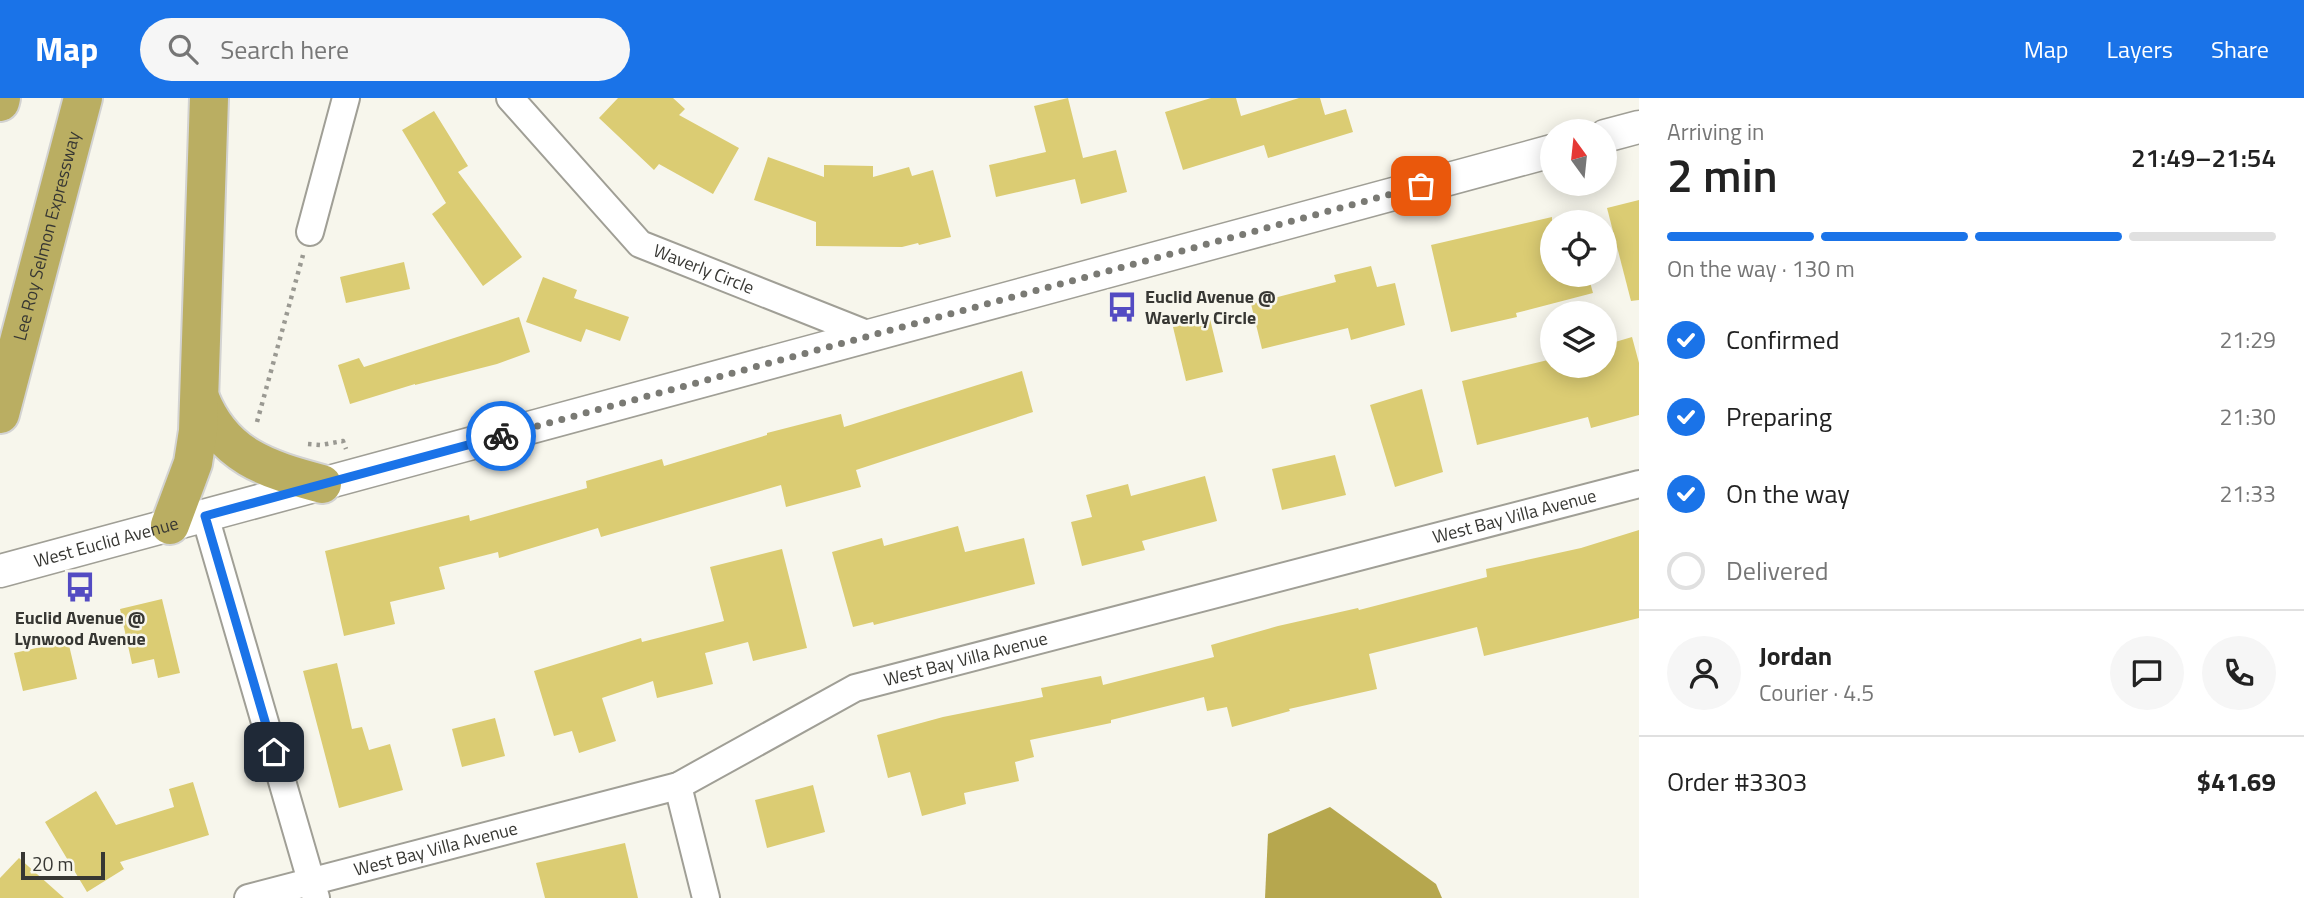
<!DOCTYPE html>
<html lang="en">
<head>
<meta charset="utf-8">
<style>
	:root { --surface:#fff; --page:#f6f6f6; --text:#222; --muted:#767676; --line:#e0e0e0; --accent:#1a73e8 }
	body { margin:0; font-family:"Titillium Web",sans-serif; background:var(--page); color:var(--text); height:100vh; display:flex; flex-direction:column; font-size:26px; white-space:nowrap }
	* { box-sizing:border-box; margin:0 }
	p { font-size:23px; color:var(--muted) }
	.icon { flex:none; width:38px; height:38px; fill:none; stroke:currentColor; stroke-width:2; stroke-linecap:round; stroke-linejoin:round }
	.map { position:relative; flex:1; overflow:hidden }
	.details { display:flex; flex-direction:column; background:var(--surface); width:665px }
	.details>* { flex:none }
	.needle { width:46px; rotate:345deg }
	.tools { position:absolute; left:1540px; top:21px; display:grid; gap:14px }
	.tools a { display:grid; place-items:center; width:77px; height:77px; border-radius:50%; background:var(--surface); box-shadow:0 4px 18px #0003; font-size:35px }
	.scale { position:absolute; left:21px; bottom:18px; width:84px; box-sizing:border-box; padding-left:7px; border:4px solid #373733; border-top:0; font-size:19px; line-height:24px; white-space:nowrap; color:#373733; -webkit-text-stroke:5px #f7f6ec; paint-order:stroke }
	.pin { position:absolute; display:grid; place-items:center; width:60px; height:60px; color:#fff; margin:-30px; border-radius:14px; box-shadow:0 4px 10px #0006 }
	.courier { position:absolute; display:grid; place-items:center; width:70px; height:70px; margin:-35px; border:5px solid #1a73e8; border-radius:50%; background:#fff; color:#222; box-shadow:0 2px 9px #0007 }
	.headline em { font-style:normal; font-weight:600 }
	.headline div { display:flex; flex-direction:column-reverse }
	.headline { display:flex; align-items:center; justify-content:space-between; height:119px; padding:0 28px }
	h1 { font-size:46px; font-weight:600; line-height:52px }
	.bar { display:grid; grid-template-columns:repeat(4,1fr); gap:10px 7px; align-content:center; height:84px; padding:0 28px }
	.bar i { height:9px; border-radius:5px; background:var(--line) }
	.bar .current { background:var(--accent) }
	.bar p { grid-column:span 4 }
	.line { display:flex; align-items:center; gap:18px; padding:0 28px; border-top:2px solid var(--line) }
	.line div { flex:1 }
	.round { display:grid; place-items:center; flex:none; width:74px; height:74px; border-radius:37px; background:var(--page) }
	ol { padding:0 28px; list-style:none }
	li { display:flex; align-items:center; gap:21px; height:77px }
	li p { margin-inline-start:auto }
	li .icon { padding:7px; border-radius:50%; background:var(--accent); color:#fff; stroke-width:4 }
	li:last-child { color:var(--muted) }
	li i { width:38px; height:38px; border:4px solid var(--line); border-radius:50% }
	header { display:flex; align-items:center; gap:42px; box-sizing:border-box; height:98px; padding:0 35px; background:var(--accent); color:#fff }
	header strong { font-size:33px }
	nav { display:flex; gap:38px; margin-inline-start:auto; font-size:24px }
	.search { width:490px; height:63px; background:var(--page); display:flex; align-items:center; gap:18px; box-sizing:border-box; padding:0 24px; border-radius:38px; color:var(--muted); font-size:26px }
	main { display:flex; flex:1; min-height:0 }
	.map>svg:first-child { display:block }
	.water { fill:#b6a74e }
	.building { fill:#dbcc73 }
	.lines { fill:none; stroke-linecap:round; stroke-linejoin:round }
	.minor-casing { stroke:#a09f96; stroke-width:30 }
	.tertiary-casing { stroke:#a09f96; stroke-width:35 }
	.motorway-casing { stroke:#d3d3d2; stroke-width:42 }
	.path { stroke:#9a9992; stroke-width:4.5; stroke-dasharray:3.5 5; stroke-linecap:butt }
	.minor { stroke:#fff; stroke-width:26 }
	.tertiary { stroke:#fff; stroke-width:32 }
	.motorway { stroke:#baae62; stroke-width:38 }
	.done { stroke:#7a7a74; stroke-width:7; stroke-dasharray:0 12.6 }
	.route { stroke:#1a73e8; stroke-width:9 }
	.labels { text-anchor:middle; stroke-width:5; stroke-linejoin:round; paint-order:stroke }
	.street-label { font-size:18px; fill:#373733; stroke:#f7f6ec }
	.poi-label { font-size:18px; font-weight:bold; fill:#373733; stroke:#f7f6ec; text-anchor:start }
</style>
</head>
<body>
<header>
<strong>Map</strong>
<div class="search"><svg class="icon" aria-label="search" viewBox="0 0 24 24"><circle cx="10" cy="10" r="6"/><path d="M15 15l6 6"/></svg>Search here</div>
<nav><a>Map</a><a>Layers</a><a>Share</a></nav>
</header>
<main>
<div class="map">
<svg width="1639" height="800" viewBox="0 0 1639 800">
	<rect width="100%" height="100%" fill="#f7f6ec"/>
	<path class="water" d="M1330 709 1436 786 1442 800H1265L1268 736Z"/>
	<g class="building">
		<path d="M618 0H673L685 11 679 17 739 50 713 96 659 66 654 72 599 20Z"/>
		<path d="M1068 0 1083 60 1116 52 1127 94 1081 106 1075 81 996 99 989 67 1046 54 1034 8Z"/>
		<path d="M1211 0H1236L1241 18 1299 0H1320L1325 17 1346 11 1353 34 1268 60 1264 47 1183 72 1165 14Z"/>
		<path d="M434 13 468 68 458 74 522 159 483 188 432 116 446 105 402 32Z"/>
		<path d="M768 59 824 79V67L873 68V79L909 69 912 78 933 72 951 139 919 147 918 145 902 149 816 148V124L754 102Z"/>
		<path d="M1639 102V202L1631 203 1607 110Z"/>
		<path d="M1552 119V177H1588L1593 195 1516 215 1517 219 1451 234 1431 147Z"/>
		<path d="M404 164 410 191 346 205 340 179Z"/>
		<path d="M1371 168 1377 189 1395 185 1405 227 1351 242 1348 230 1262 251 1251 206 1336 184 1334 177Z"/>
		<path d="M543 179 577 192 574 200 629 219 620 243 586 231 581 244 526 224Z"/>
		<path d="M519 219 530 254 497 266 415 287V286L350 306 338 267 359 260 364 269Z"/>
		<path d="M1210 221 1223 274 1186 283 1173 229Z"/>
		<path d="M1632 239 1639 265V317L1591 330 1588 319 1477 347 1462 283 1552 261V268H1605V247Z"/>
		<path d="M1022 273 1033 314 856 372 861 389 786 409 781 387 601 439 598 430 499 460 498 454 439 469 445 491 390 504 395 526 344 538 325 453 469 417 470 423 587 390 586 383 662 361 664 368 767 337V335L841 316 844 329Z"/>
		<path d="M1422 291 1443 374 1395 389 1370 307Z"/>
		<path d="M1335 357 1346 397 1282 412 1272 371Z"/>
		<path d="M1205 378 1217 423 1142 443 1145 452 1082 468 1071 424 1092 419 1086 397 1128 386 1131 398Z"/>
		<path d="M958 428 965 454 1024 440 1035 486 874 527 873 524 853 529 832 454 882 440 884 448Z"/>
		<path d="M1639 432V520L1484 558 1477 529 1369 556 1377 591 1289 611 1290 613 1232 629 1227 609 1207 613 1204 599 1111 622V625L1030 642 1034 659 1015 664 1019 683 964 695 966 706 922 718 910 674 888 680 877 637 943 619 1043 599 1041 590 1101 578 1103 587 1214 559 1211 547 1278 528 1358 510 1359 512 1487 479 1486 471 1581 450Z"/>
		<path d="M782 451 807 550 753 563 748 544 705 555 713 586 657 600 653 583 602 600 616 643 579 655 572 633 554 638 534 573 641 540 642 544 724 523 710 469Z"/>
		<path d="M162 501 180 575 158 580 154 561 132 566 120 511Z"/>
		<path d="M68 543 77 581 23 593 14 555Z"/>
		<path d="M337 565 352 631 362 629 369 652 390 646 403 692 339 710 303 573Z"/>
		<path d="M495 620 505 658 462 669 452 631Z"/>
		<path d="M193 684 209 737 120 764 124 771 87 794 45 724 96 693 116 727 174 709 169 691Z"/>
		<path d="M813 687 825 734 767 750 755 702Z"/>
		<path d="M625 745 638 800H545L536 765Z"/>
		<path d="M19 760 64 800H0V780Z"/>
	</g>
	<g class="lines">
		<g class="minor-casing">
			<g id="minor">
				<path id="s1" d="M510 0 640 146 872 238"/>
				<path d="M310 134 346 0"/>
				<path d="M205 418 316 800"/>
				<path d="M678 688 706 800"/>
				<path id="s2" d="M248 800 678 688 855 590 1639 386"/>
			</g>
		</g>
		<g class="tertiary-casing">
			<g id="tertiary">
				<path d="M1605 38 1639 29"/>
				<path id="s3" d="M0 473 1552 53"/>
			</g>
		</g>
		<g class="motorway-casing">
			<g id="motorway">
				<path d="M0 4 1 0"/>
				<path d="M200 300C223 358 266 371 322 386"/>
				<path id="s4" d="M0 316 83 0"/>
				<path d="M170 427 193 365 198 333 209 0"/>
			</g>
		</g>
		<g class="path">
			<path d="M257 324 303 157"/>
			<path d="M308 346 321 347 343 343 346 351"/>
		</g>
		<use href="#minor" class="minor"/>
		<use href="#tertiary" class="tertiary"/>
		<use href="#motorway" class="motorway"/>
	</g>
	<g class="lines">
		<path class="done" d="M501 338 1421 88"/>
		<path class="route" d="M274 654 205 418 501 338"/>
	</g>
	<defs>
		<g id="bus-bare" transform="scale(2.415)"><path d="M-5-6H5V4H4V6H2V4H-2V6H-4V4H-5ZM-3.5-4V0h7V-4ZM-3.5 1.2v1.5H-2V1.2ZM2 1.2v1.5H3.5V1.2Z" fill="#534bc2" stroke="#f7f6ec" stroke-width="2.5" paint-order="stroke"/></g>
	</defs>
	<g fill-rule="evenodd">
		<use href="#bus-bare" x="1122" y="209"/>
		<use href="#bus-bare" x="80" y="489"/>
	</g>
	<g class="labels">
		<g class="street-label">
			<text dy="6" stroke="none"><textPath href="#s4" startOffset="184">Lee Roy Selmon Expressway</textPath></text>
			<text dy="6" stroke="none"><textPath href="#s1" startOffset="264">Waverly Circle</textPath></text>
			<text dy="6" stroke="none"><textPath href="#s2" startOffset="1328">West Bay Villa Avenue</textPath></text>
			<text dy="6" stroke="none"><textPath href="#s3" startOffset="110">West Euclid Avenue</textPath></text>
			<text dy="6" stroke="none"><textPath href="#s2" startOffset="761">West Bay Villa Avenue</textPath></text>
			<text dy="6" stroke="none"><textPath href="#s2" startOffset="194">West Bay Villa Avenue</textPath></text>
		</g>
		<g class="poi-label">
			<text x="1145" y="205">Euclid Avenue @<tspan x="1145" dy="21">Waverly Circle</tspan></text>
			<text x="80" y="526" text-anchor="middle">Euclid Avenue @<tspan x="80" dy="21">Lynwood Avenue</tspan></text>
		</g>
	</g>
</svg>
<div class="tools">
<a><svg class="needle" viewBox="-14 -14 28 28"><path d="M0-13l5 13h-10z" fill="#e53935"/><path d="M0 13l5-13h-10z" fill="#767676"/></svg></a>
<a><svg class="icon" aria-label="locate" viewBox="0 0 24 24"><circle cx="12" cy="12" r="6"/><path d="M12 2v4M12 18v4M2 12h4M18 12h4"/></svg></a>
<a><svg class="icon" aria-label="layers" viewBox="0 0 24 24"><path d="M12 4l9 5-9 5-9-5zM3 14l9 5 9-5"/></svg></a>
</div>
<div class="scale">20 m</div>
<div class="pin" style="left:1421px;top:88px;background:#ea580c"><svg class="icon" aria-label="bag" viewBox="0 0 24 24"><path d="M5 8h14l-1 12H6zM9 8a3 3 0 0 1 6 0"/></svg></div>
<div class="pin" style="left:274px;top:654px;background:#1f2937"><svg class="icon" aria-label="home" viewBox="0 0 24 24"><path d="M3 11l9-7 9 7M6 9v11h12V9"/></svg></div>
<div class="courier" style="left:501px;top:338px"><svg class="icon" aria-label="bike" viewBox="0 0 24 24"><circle cx="6" cy="16" r="4"/><circle cx="18" cy="16" r="4"/><path d="M6 16l4-8h5l3 8M10 8l3 8H6M13 5h3"/></svg></div>
</div>
<section class="details">
<div class="headline"><div><h1>2 min</h1><p>Arriving in</p></div><em>21:49–21:54</em></div>
<div class="bar"><i class="current"></i><i class="current"></i><i class="current"></i><i></i><p>On the way · 130 m</p></div>
<ol>
<li><svg class="icon" aria-label="check" viewBox="0 0 24 24"><path d="M5 12l5 5 9-10"/></svg>Confirmed<p>21:29</p></li>
<li><svg class="icon" aria-label="check" viewBox="0 0 24 24"><path d="M5 12l5 5 9-10"/></svg>Preparing<p>21:30</p></li>
<li><svg class="icon" aria-label="check" viewBox="0 0 24 24"><path d="M5 12l5 5 9-10"/></svg>On the way<p>21:33</p></li>
<li><i></i>Delivered</li>
</ol>
<div class="line" style="height:126px"><a class="round"><svg class="icon" aria-label="person" viewBox="0 0 24 24"><circle cx="12" cy="8" r="4"/><path d="M4 21q1-7 8-7t8 7"/></svg></a><div><b>Jordan</b><p>Courier · 4.5</p></div><a class="round"><svg class="icon" aria-label="chat" viewBox="0 0 24 24"><path d="M4 5h16v11H9l-5 4z"/></svg></a><a class="round"><svg class="icon" aria-label="phone" viewBox="0 0 24 24"><path d="M5 4h4l2 5-3 2q2 4 5 5l2-3 5 2v4C11 20 4 13 5 4z"/></svg></a></div>
<div class="line" style="height:91px"><div>Order #3303</div><b>$41.69</b></div>
</section>
</main>
</body>
</html>
